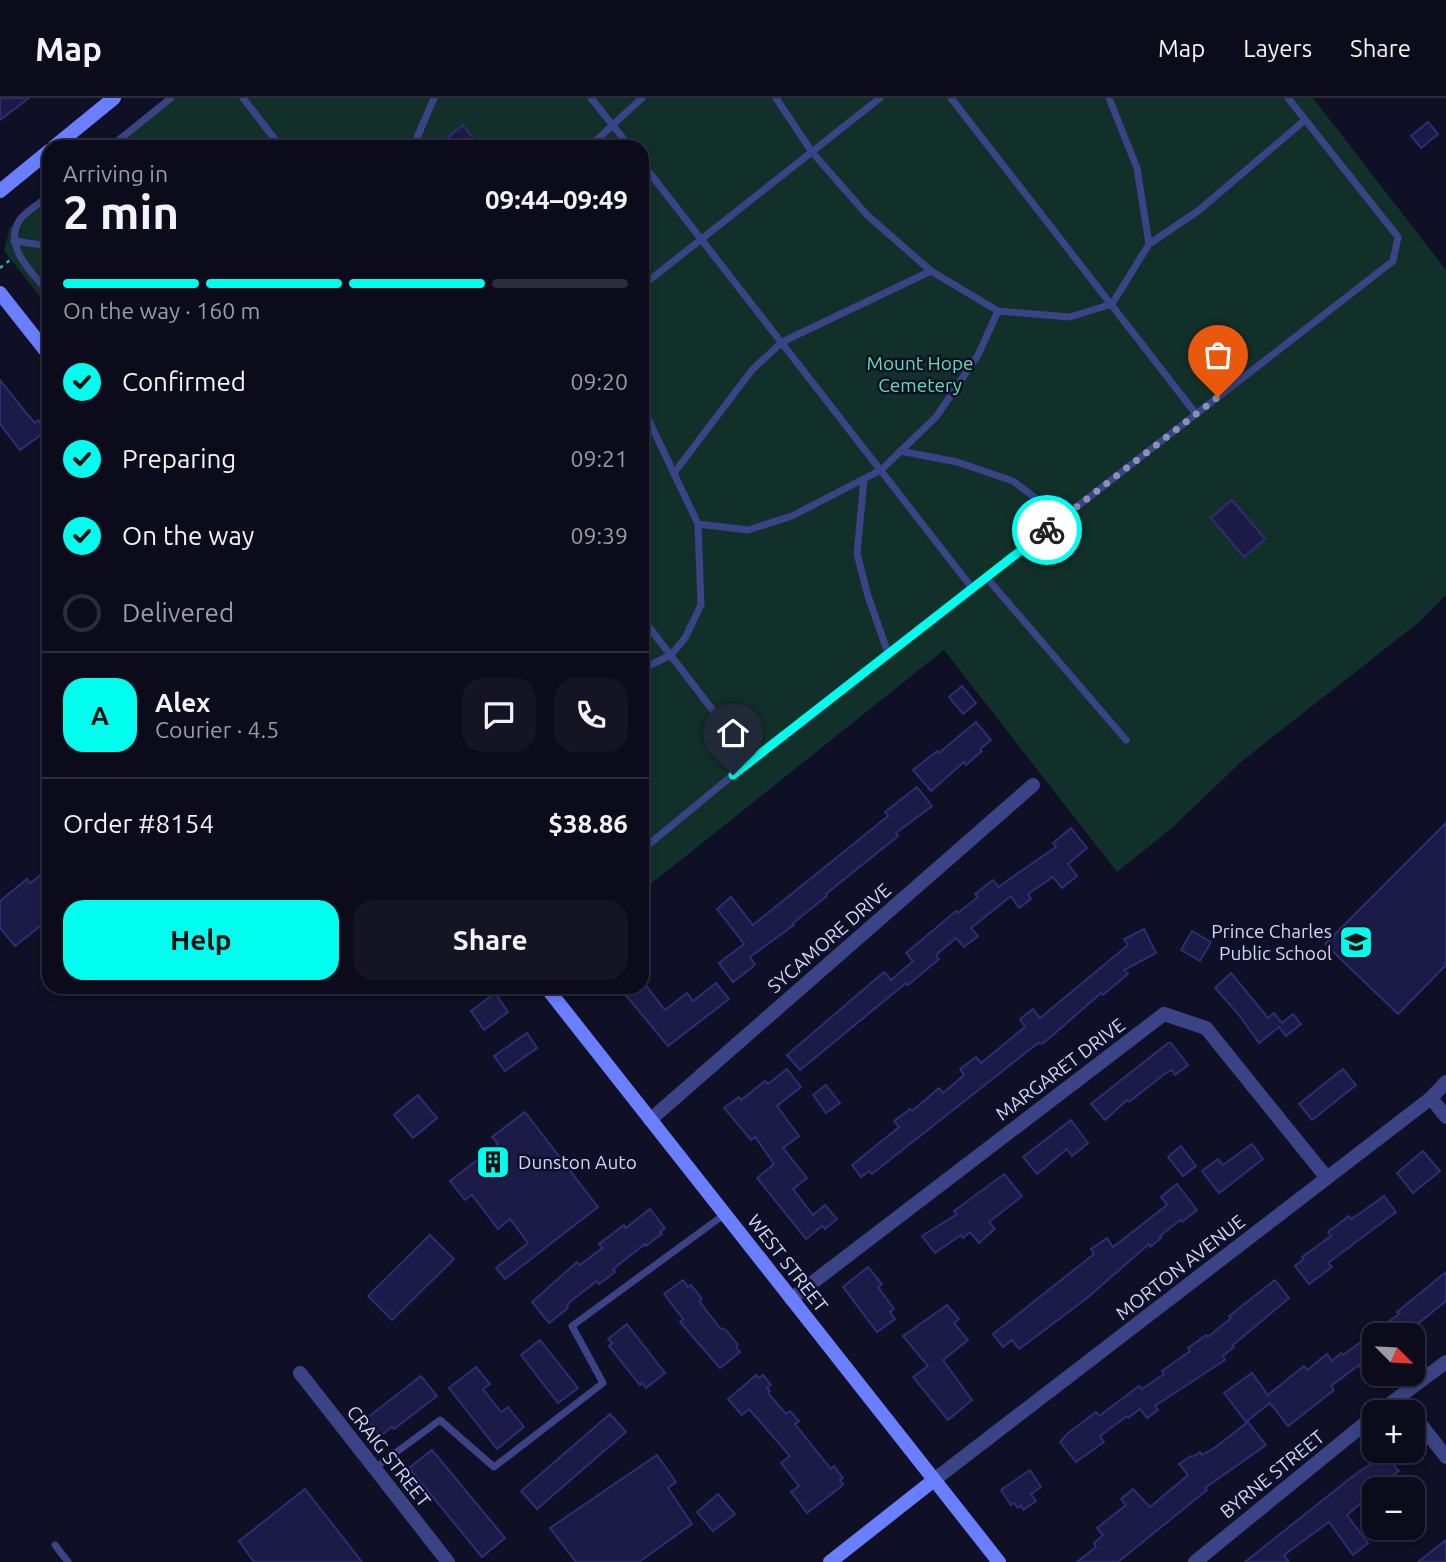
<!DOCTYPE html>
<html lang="en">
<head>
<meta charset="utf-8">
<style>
	:root { --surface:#0b0b1c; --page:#141425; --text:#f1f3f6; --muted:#9a9ba3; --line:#2b2b3b; --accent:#00feee }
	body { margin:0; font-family:Ubuntu,sans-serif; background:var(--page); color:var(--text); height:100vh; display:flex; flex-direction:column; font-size:26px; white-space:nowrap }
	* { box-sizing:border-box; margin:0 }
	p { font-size:23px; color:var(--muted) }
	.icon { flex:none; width:38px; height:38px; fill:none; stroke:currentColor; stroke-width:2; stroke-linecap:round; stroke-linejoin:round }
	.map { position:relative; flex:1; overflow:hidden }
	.side { position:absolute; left:42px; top:42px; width:607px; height:854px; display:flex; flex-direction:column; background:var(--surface); border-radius:21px; box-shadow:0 4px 10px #0003,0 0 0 2px var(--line) }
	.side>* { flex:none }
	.needle { width:46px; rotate:114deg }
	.controls { position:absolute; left:1362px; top:1225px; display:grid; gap:14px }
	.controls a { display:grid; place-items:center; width:63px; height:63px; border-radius:14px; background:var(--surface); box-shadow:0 4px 10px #0003,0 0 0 2px var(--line); font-size:35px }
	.pin { position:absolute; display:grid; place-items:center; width:60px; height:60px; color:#fff; margin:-72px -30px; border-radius:50% 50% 50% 0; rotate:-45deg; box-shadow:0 0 7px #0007 }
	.pin .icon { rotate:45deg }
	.courier { position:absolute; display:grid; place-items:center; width:70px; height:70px; margin:-35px; border:5px solid #00feee; border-radius:50%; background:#fff; color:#222; box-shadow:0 2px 9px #0007 }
	.headline em { font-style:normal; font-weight:700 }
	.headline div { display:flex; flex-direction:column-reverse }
	.headline { display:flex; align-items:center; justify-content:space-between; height:119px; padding:0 21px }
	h1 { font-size:46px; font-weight:700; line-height:52px }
	.bar { display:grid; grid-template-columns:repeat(4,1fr); gap:10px 7px; align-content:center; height:84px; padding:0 21px }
	.bar i { height:9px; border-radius:5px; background:var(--line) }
	.bar .active { background:var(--accent) }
	.bar p { grid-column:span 4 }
	.line { display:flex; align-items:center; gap:18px; padding:0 21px; border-top:2px solid var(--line) }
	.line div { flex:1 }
	.round { display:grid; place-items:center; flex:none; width:74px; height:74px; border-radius:21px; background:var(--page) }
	ol { padding:0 21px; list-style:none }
	li { display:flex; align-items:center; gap:21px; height:77px }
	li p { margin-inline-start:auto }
	li .icon { padding:7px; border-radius:50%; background:var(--accent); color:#111; stroke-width:4 }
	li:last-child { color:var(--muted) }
	li i { width:38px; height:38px; border:4px solid var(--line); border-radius:50% }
	.button { display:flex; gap:14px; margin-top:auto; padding:14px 21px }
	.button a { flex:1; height:80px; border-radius:21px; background:var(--accent); color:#111; font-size:28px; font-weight:700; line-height:80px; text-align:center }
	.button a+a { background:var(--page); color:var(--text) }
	header { display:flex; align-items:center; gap:42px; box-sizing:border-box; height:98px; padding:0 35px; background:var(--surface); border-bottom:2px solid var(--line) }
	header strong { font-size:33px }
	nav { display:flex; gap:38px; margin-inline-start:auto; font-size:24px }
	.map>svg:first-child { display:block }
	.green { fill:#12302a }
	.building { fill:#1c1b47; stroke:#2f2c73; stroke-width:2 }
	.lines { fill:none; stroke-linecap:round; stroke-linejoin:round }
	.path { stroke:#2eb899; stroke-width:2.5; stroke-dasharray:3.5 5; stroke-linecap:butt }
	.lane { stroke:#394385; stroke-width:7 }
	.street { stroke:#394385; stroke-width:14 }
	.secondary { stroke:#6a7fff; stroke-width:14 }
	.done { stroke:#8e90b3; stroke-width:7; stroke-dasharray:0 12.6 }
	.route { stroke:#00feee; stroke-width:9 }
	.labels { text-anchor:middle; stroke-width:5; stroke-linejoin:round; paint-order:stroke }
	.park-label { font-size:19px; fill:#5ee0ab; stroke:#0f0f26 }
	.poi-label { font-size:19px; fill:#d3d5ff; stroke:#0f0f26; text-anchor:end }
	.street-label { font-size:19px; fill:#d3d5ff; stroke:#0f0f26 }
</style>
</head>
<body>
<header>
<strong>Map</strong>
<nav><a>Map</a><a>Layers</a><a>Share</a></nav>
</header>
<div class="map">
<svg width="1446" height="1464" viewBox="0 0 1446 1464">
	<rect width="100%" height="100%" fill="#0f0f26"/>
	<g class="green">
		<path d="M167 0H1313L1446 172V497L1418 525 1242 663 1172 730 1117 774 944 552 642 793V49H108Z"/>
		<path d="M49 97V210L4 153 10 129Z"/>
	</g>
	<g class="building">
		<path d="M0 0H29L0 22Z"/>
		<path d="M1428 24 1438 36 1421 50 1411 38Z"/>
		<path d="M463 27 480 49H452L446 41Z"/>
		<path d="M0 282 28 317 35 325 38 322 46 333 20 352 0 326Z"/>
		<path d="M1232 402 1265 441 1244 459 1211 420Z"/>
		<path d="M962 588 976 605 963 616 949 599Z"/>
		<path d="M976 624 991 642 980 651 982 653 966 667 964 664 931 693 913 672 937 653 939 655Z"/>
		<path d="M917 689 932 708 896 735 898 738 826 796 827 798 793 825 794 827 750 859 755 867 733 884 719 865 744 846 717 811 731 799 753 827 888 718 885 714Z"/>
		<path d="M1446 725V867L1398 916 1325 846Z"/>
		<path d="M1071 730 1087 750 1068 766 1077 778 1062 790 1053 779 1028 796 1031 801 1019 810 1011 798 971 830 978 838 964 849 956 840 936 857 939 861 908 887 906 885 800 972 787 957 884 874 891 882 913 863 906 855 956 813 958 815 978 799 975 796 993 782 998 789 1056 749 1053 745Z"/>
		<path d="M49 771V821L15 848 0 830V803L27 781 30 785Z"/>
		<path d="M1144 831 1156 855 1124 872 1128 876 1103 897 1101 895 1053 937 1042 946 1038 945 872 1076 869 1073 861 1079 852 1067 899 1029 894 1023 910 1011 912 1013 939 990 943 995 964 977 960 971 976 959 981 965 1025 929 1020 921 1033 911 1040 920 1128 847 1124 841Z"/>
		<path d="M1192 833 1211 844 1200 863 1181 852Z"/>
		<path d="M1231 875 1268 920 1274 915 1282 925 1293 916 1301 926 1286 938 1279 929 1259 945 1239 917 1215 890Z"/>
		<path d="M716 885 729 901 668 948 619 889H647L665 912 687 895 693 903Z"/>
		<path d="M495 895 508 914 484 932 471 913Z"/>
		<path d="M527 935 537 950 505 973 494 958Z"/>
		<path d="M1168 945H1171L1188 967 1175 977 1172 972 1167 974 1129 1004 1127 1002 1105 1022 1091 1006Z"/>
		<path d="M787 971 801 989 777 1008 799 1038 783 1050 807 1080 793 1091 813 1117 825 1107 837 1121 825 1131 822 1128 806 1141 757 1080 774 1066 755 1039 751 1042 724 1010 739 999 741 1002 765 983 768 986Z"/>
		<path d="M1343 971 1356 987 1312 1022 1299 1006Z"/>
		<path d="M826 987 840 1005 826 1015 813 997Z"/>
		<path d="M418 997 437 1020 413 1040 394 1017Z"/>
		<path d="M525 1014 598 1109 505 1181 496 1170 528 1145 510 1121 498 1131 472 1097 465 1102 450 1083 498 1046 492 1039Z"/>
		<path d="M1071 1022 1088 1045 1072 1058 1067 1051 1037 1076 1023 1059Z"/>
		<path d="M1252 1046 1263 1061 1219 1095 1202 1073 1218 1061 1223 1067Z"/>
		<path d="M1181 1048 1196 1068 1183 1078 1168 1059Z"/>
		<path d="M1423 1053 1440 1073 1413 1095 1397 1075Z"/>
		<path d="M1004 1076 1022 1098 989 1124 995 1131 979 1145 970 1134 963 1140 961 1137 935 1155 922 1138 957 1116 954 1113Z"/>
		<path d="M1177 1086 1197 1112 1182 1124 1180 1122 1160 1138 1161 1140 1150 1149 1149 1146 1087 1200 1019 1251 1012 1242 1003 1249 993 1236 1094 1156 1091 1151 1107 1140 1113 1149 1167 1107 1161 1099Z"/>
		<path d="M1384 1098 1396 1114 1328 1165 1332 1169 1309 1186 1295 1168 1304 1161 1302 1159 1331 1138 1328 1134 1349 1118 1351 1121 1359 1116Z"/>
		<path d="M650 1111 665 1130 660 1134 662 1136 646 1148 645 1146 617 1168 613 1172 615 1174 599 1186 597 1183 571 1203 567 1208 568 1210 549 1225 532 1204 577 1164 580 1167 602 1150 599 1146 624 1127 626 1130Z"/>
		<path d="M430 1137 454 1161 392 1222 368 1198Z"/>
		<path d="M868 1169 882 1186 878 1189 894 1211 890 1214 895 1221 877 1234 843 1189Z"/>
		<path d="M1446 1174V1203L1404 1237H1374V1260L1360 1269 1359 1267 1331 1288 1334 1292 1288 1328 1270 1305 1246 1324 1224 1295 1252 1275 1268 1297 1304 1268 1307 1272 1327 1256 1332 1263 1341 1255 1343 1257 1399 1216 1397 1214Z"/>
		<path d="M683 1182 688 1189 691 1187 702 1201 699 1203 720 1230 726 1232 738 1247 736 1249 740 1254 720 1270 680 1224 683 1221 664 1196Z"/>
		<path d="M1275 1182 1289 1200 1233 1247 1234 1249 1223 1258 1225 1262 1155 1308 1158 1312 1147 1320 1140 1311 1128 1320 1127 1318 1100 1338 1104 1344 1076 1364 1060 1344 1067 1336 1096 1314 1099 1318 1139 1288 1142 1291 1164 1276 1162 1273 1190 1253 1188 1250 1206 1237 1208 1239 1231 1220 1229 1218Z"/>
		<path d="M947 1207 959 1221 954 1225 968 1242 943 1262 972 1302 948 1322 913 1279 928 1268 903 1238Z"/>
		<path d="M627 1226 665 1275 646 1290 642 1285 640 1287 609 1248 612 1245 608 1241Z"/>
		<path d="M540 1242 578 1290 558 1305 521 1257Z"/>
		<path d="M476 1269 490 1286 483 1291 501 1314 508 1309 524 1329 497 1351 449 1290Z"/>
		<path d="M756 1277 759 1280 763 1277 771 1287 767 1290 770 1293 768 1295 786 1316 790 1313 799 1323 795 1326 831 1371 834 1368 843 1380 840 1382 843 1387 807 1415 791 1394 799 1388 781 1365 790 1358 749 1311 742 1317 728 1301Z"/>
		<path d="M421 1278 437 1298 394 1331 392 1329 380 1338 367 1320Z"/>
		<path d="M610 1316 626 1334 537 1411 521 1393Z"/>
		<path d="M1248 1324 1266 1347 1205 1390 1207 1392 1118 1464H1077L1096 1449 1094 1445 1103 1437 1097 1430 1126 1407 1121 1401 1133 1391 1150 1409 1188 1377 1179 1366 1191 1358 1192 1359 1200 1354 1202 1357 1213 1351Z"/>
		<path d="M432 1352 505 1440 482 1459 409 1370Z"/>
		<path d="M1385 1356 1399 1373 1374 1391 1367 1400 1347 1417 1368 1445 1353 1457 1329 1424 1284 1457 1289 1464H1245L1353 1378Z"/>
		<path d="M657 1357 676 1384 668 1390 692 1426 639 1464H576L550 1430Z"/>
		<path d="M1030 1372 1041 1389 1031 1396 1036 1403 1023 1412 1021 1407 1018 1410 1014 1405 1011 1407 1001 1392Z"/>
		<path d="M305 1391 362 1464H254L239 1443Z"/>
		<path d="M718 1396 735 1416 713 1433 697 1414Z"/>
		<path d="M1446 1442V1464H1418Z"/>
	</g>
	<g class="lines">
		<path class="path" d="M0 170 10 162"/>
		<g class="lane">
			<path d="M243 0 281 49"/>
			<path d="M591 0 630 49"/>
			<path d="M776 0 812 54 867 117 931 173 998 213 1070 219 1112 206 1149 146 1137 70 1109 0"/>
			<path d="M951 0 1196 316"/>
			<path d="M110 49 171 0"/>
			<path d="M413 49 434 0"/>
			<path d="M589 49 642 0"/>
			<path d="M642 65 972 490"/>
			<path d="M49 98C41 105 24 114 19 123 3 150 34 176 49 195"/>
			<path d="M14 143 49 148"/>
			<path d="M1149 146 1198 113 1305 22"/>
			<path d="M642 188 880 0"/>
			<path d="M642 308 698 426 701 507 685 540 671 557 642 571"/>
			<path d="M900 353 957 364 1013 383 1062 420"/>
			<path d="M674 375 752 272 782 244 931 173"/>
			<path d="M864 381 857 456 868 498 888 555"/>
			<path d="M698 426 748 432 792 418 881 372 936 319 978 257 998 213"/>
			<path d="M986 479 1126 642"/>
			<path d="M642 520 751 662"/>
			<path d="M642 752 751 662 1393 163 1398 139 1288 0"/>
			<path d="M375 1370 440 1322 494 1369 603 1285 572 1228 725 1116"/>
			<path d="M55 1447 68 1464"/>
		</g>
		<g class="street">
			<path d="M1431 1000 1446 1019"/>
			<path d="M650 1022 1033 687"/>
			<path d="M791 1201 1164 916 1206 930 1327 1080"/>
			<path d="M300 1275 448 1464"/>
			<path d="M1379 1314 1446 1264"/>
			<path d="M1412 1315 1446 1359"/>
			<path d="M934 1382 1431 1000 1446 984"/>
			<path d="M1195 1464 1374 1318"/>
		</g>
		<g class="secondary">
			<path d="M54 49 114 0"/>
			<path d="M0 93 49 53"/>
			<path d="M0 195 49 257"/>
			<path d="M546 889 999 1464"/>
			<path d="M830 1464 934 1382"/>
		</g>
	</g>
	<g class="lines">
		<path class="done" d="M1047 432 1218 299"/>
		<path class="route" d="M733 677 1047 432"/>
	</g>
	<defs>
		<g id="school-square" transform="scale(1.75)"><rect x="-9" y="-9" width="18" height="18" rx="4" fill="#00feee" stroke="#0f0f26"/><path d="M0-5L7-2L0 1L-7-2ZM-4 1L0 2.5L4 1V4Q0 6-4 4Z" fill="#111"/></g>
		<g id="building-square" transform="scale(1.75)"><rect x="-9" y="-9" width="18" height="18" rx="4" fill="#00feee" stroke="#0f0f26"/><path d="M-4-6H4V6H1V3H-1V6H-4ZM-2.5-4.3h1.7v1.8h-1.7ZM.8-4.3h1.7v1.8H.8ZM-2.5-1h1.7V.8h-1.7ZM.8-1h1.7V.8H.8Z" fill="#111"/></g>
	</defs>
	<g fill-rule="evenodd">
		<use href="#school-square" x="1356" y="844"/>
		<use href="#building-square" x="493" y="1064"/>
	</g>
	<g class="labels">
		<g class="park-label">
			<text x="920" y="272">Mount Hope<tspan x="920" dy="22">Cemetery</tspan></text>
		</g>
		<g class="poi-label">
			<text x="1332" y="840">Prince Charles<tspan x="1332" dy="22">Public School</tspan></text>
			<text x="518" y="1071" text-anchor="start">Dunston Auto</text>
		</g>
		<g class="street-label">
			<text transform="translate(829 840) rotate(-41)" y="7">SYCAMORE DRIVE</text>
			<text transform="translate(1060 971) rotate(-37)" y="7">MARGARET DRIVE</text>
			<text transform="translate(788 1165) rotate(52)" y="7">WEST STREET</text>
			<text transform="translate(1180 1169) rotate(-38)" y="7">MORTON AVENUE</text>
			<text transform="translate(389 1358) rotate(52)" y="7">CRAIG STREET</text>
			<text transform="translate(1272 1376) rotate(-39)" y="7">BYRNE STREET</text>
		</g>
	</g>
</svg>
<div class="controls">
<a><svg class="needle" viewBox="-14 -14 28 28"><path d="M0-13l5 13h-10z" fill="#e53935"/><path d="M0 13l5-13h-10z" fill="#9a9ba3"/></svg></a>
<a>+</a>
<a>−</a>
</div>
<div class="pin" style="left:1218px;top:299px;background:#ea580c"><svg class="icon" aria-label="bag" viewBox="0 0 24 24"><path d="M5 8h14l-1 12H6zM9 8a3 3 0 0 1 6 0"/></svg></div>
<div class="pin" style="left:733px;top:677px;background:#1f2937"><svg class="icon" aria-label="home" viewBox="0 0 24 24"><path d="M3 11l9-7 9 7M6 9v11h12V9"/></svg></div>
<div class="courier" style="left:1047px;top:432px"><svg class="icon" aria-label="bike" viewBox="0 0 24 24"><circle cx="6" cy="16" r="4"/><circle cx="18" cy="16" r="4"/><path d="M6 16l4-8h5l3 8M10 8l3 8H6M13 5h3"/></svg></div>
<section class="side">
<div class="headline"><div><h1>2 min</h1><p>Arriving in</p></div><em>09:44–09:49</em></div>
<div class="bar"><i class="active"></i><i class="active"></i><i class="active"></i><i></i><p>On the way · 160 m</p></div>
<ol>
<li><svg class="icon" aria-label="check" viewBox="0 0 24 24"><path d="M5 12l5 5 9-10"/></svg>Confirmed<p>09:20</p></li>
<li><svg class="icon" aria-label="check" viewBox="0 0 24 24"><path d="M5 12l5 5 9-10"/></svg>Preparing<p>09:21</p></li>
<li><svg class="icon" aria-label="check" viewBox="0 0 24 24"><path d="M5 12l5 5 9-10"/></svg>On the way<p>09:39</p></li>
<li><i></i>Delivered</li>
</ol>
<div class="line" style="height:126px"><b class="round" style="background:var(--accent);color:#111">A</b><div><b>Alex</b><p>Courier · 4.5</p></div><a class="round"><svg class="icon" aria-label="chat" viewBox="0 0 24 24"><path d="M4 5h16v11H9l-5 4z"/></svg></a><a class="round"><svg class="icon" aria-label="phone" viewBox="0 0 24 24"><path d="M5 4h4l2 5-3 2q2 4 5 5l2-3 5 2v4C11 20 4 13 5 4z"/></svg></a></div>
<div class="line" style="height:91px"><div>Order #8154</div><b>$38.86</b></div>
<div class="button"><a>Help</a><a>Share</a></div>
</section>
</div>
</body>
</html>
